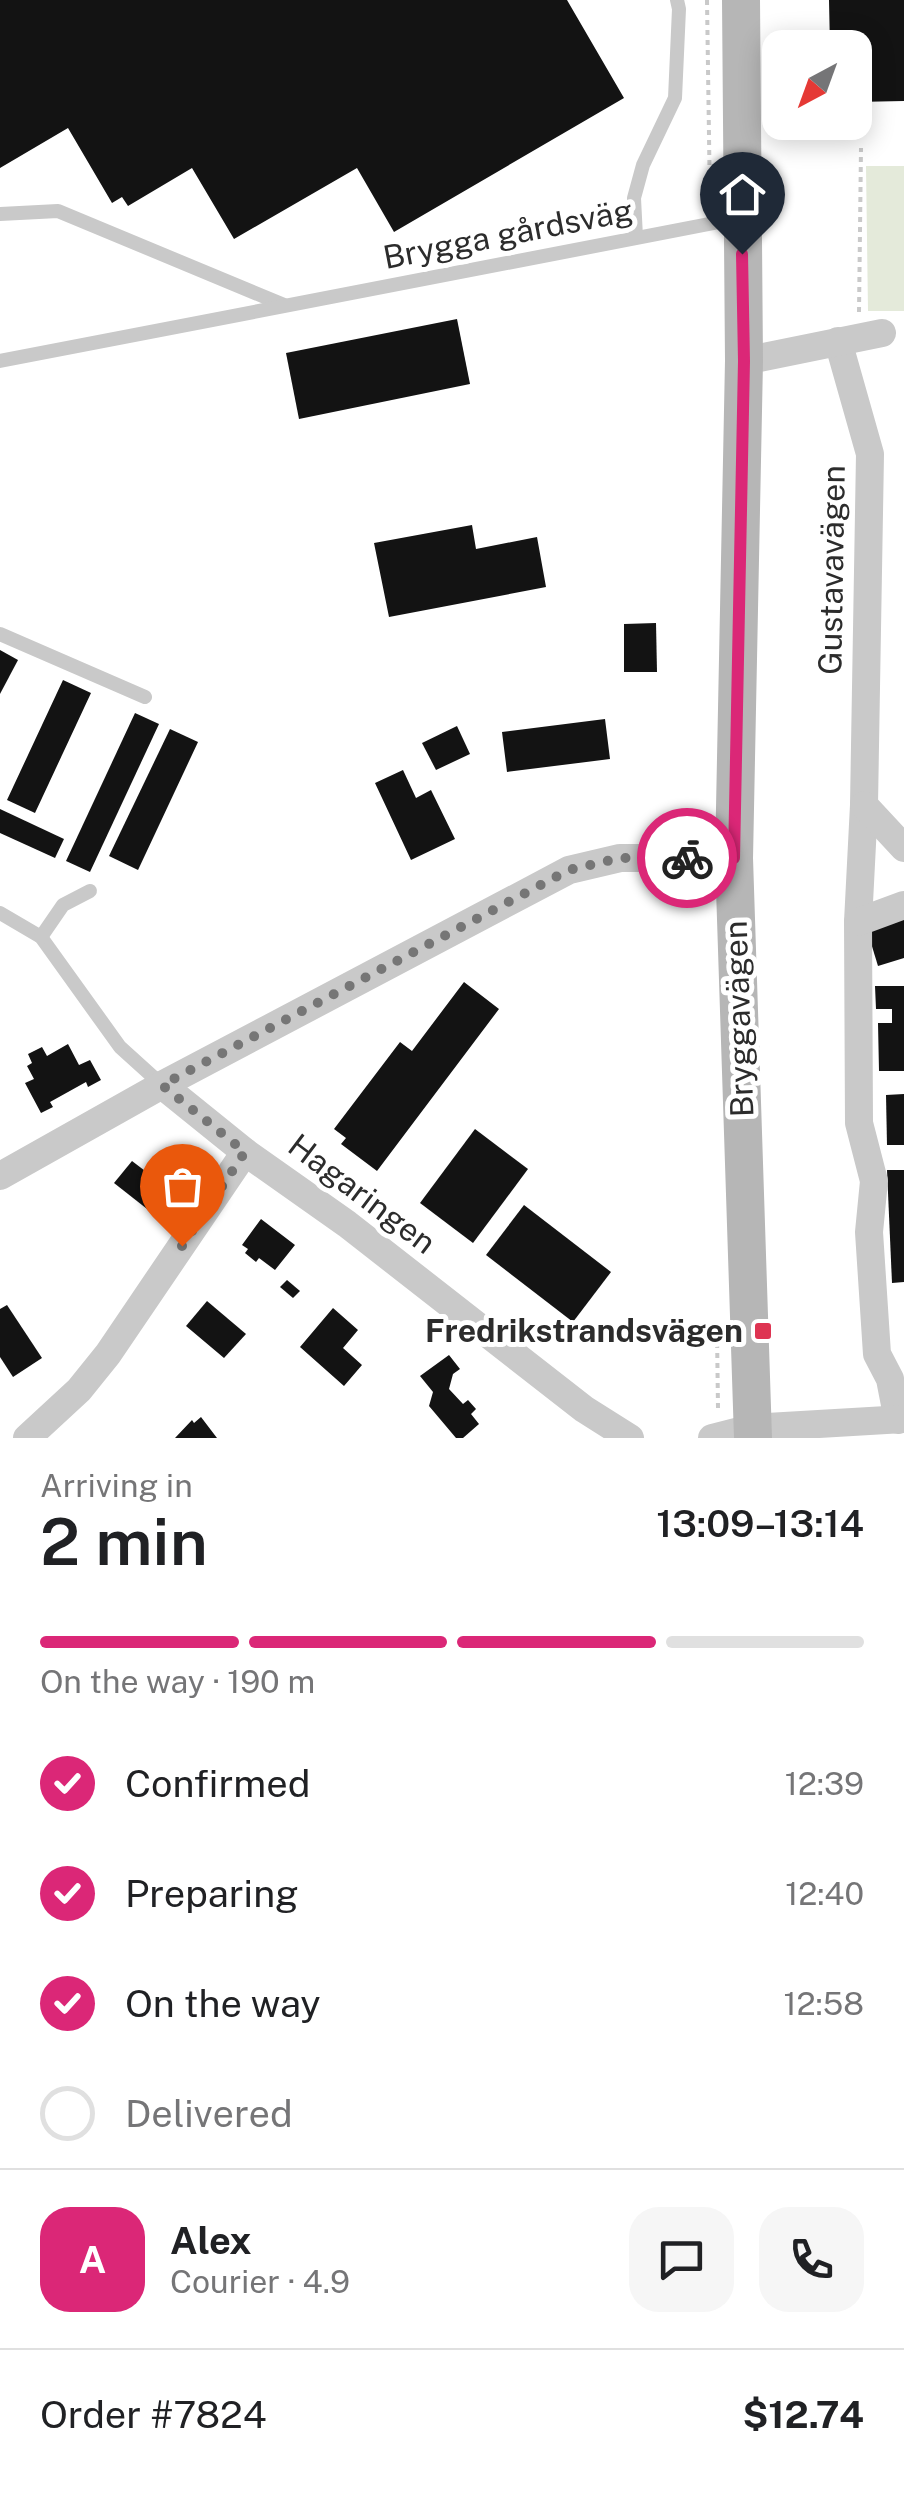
<!DOCTYPE html>
<html lang="en">
<head>
<meta charset="utf-8">
<style>
	:root { --surface:#fff; --page:#f6f6f6; --text:#202124; --muted:#757577; --line:#e0e0e0; --accent:#db2777 }
	body { margin:0; font-family:"Public Sans",sans-serif; background:var(--page); color:var(--text); height:100vh; display:flex; flex-direction:column; font-size:38px; white-space:nowrap }
	* { box-sizing:border-box; margin:0 }
	p { font-size:32px; color:var(--muted) }
	.icon { flex:none; width:55px; height:55px; fill:none; stroke:currentColor; stroke-width:2; stroke-linecap:round; stroke-linejoin:round }
	.map { position:relative; height:1438px; overflow:hidden }
	.panel { display:flex; flex-direction:column; background:var(--surface); flex:1 }
	.panel>* { flex:none }
	.needle { width:65px; rotate:221deg }
	.fabs { position:absolute; left:762px; top:30px; display:grid; gap:20px }
	.fabs a { display:grid; place-items:center; width:110px; height:110px; border-radius:20px; background:var(--surface); box-shadow:0 5px 25px #0003; font-size:50px }
	.pin { position:absolute; display:grid; place-items:center; width:85px; height:85px; color:#fff; margin:-102px -42px; border-radius:50% 50% 50% 0; rotate:-45deg; box-shadow:0 0 10px #0007 }
	.pin .icon { rotate:45deg }
	.courier { position:absolute; display:grid; place-items:center; width:100px; height:100px; margin:-50px; border:8px solid #db2777; border-radius:50%; background:#fff; color:#222; box-shadow:0 2px 12px #0007 }
	.summary em { font-style:normal; font-weight:600 }
	.summary div { display:flex; flex-direction:column-reverse }
	.summary { display:flex; align-items:center; justify-content:space-between; height:170px; padding:0 40px }
	h1 { font-size:65px; font-weight:600; line-height:75px }
	.bar { display:grid; grid-template-columns:repeat(4,1fr); gap:15px 10px; align-content:center; height:120px; padding:0 40px }
	.bar i { height:12px; border-radius:8px; background:var(--line) }
	.bar .active { background:var(--accent) }
	.bar p { grid-column:span 4 }
	.line { display:flex; align-items:center; gap:25px; padding:0 40px; border-top:2px solid var(--line) }
	.line div { flex:1 }
	.round { display:grid; place-items:center; flex:none; width:105px; height:105px; border-radius:30px; background:var(--page) }
	ol { padding:0 40px; list-style:none }
	li { display:flex; align-items:center; gap:30px; height:110px }
	li p { margin-inline-start:auto }
	li .icon { padding:10px; border-radius:50%; background:var(--accent); color:#fff; stroke-width:4 }
	li:last-child { color:var(--muted) }
	li i { width:55px; height:55px; border:5px solid var(--line); border-radius:50% }
	.map>svg:first-child { display:block }
	.green { fill:#e4eada }
	.building { fill:#131313 }
	.lines { fill:none; stroke-linecap:round; stroke-linejoin:round }
	.path { stroke:#c9c9c9; stroke-width:4; stroke-dasharray:5 5; stroke-linecap:butt }
	.lane { stroke:#c9c9c9; stroke-width:14 }
	.street { stroke:#c9c9c9; stroke-width:28 }
	.secondary { stroke:#b6b6b6; stroke-width:38 }
	.done { stroke:#767676; stroke-width:10; stroke-dasharray:0 18 }
	.route { stroke:#db2777; stroke-width:12 }
	.poi-dot { fill:#de3452; stroke:#fff; stroke-width:4 }
	.labels { text-anchor:middle; stroke-width:10; stroke-linejoin:round; paint-order:stroke }
	.street-label { font-size:32px; fill:#2c2c2c; stroke:#fff }
	.poi-label { font-size:32px; font-weight:bold; fill:#2c2c2c; stroke:#fff; text-anchor:end }
</style>
</head>
<body>
<div class="map">
<svg width="904" height="1438" viewBox="0 0 904 1438">
	<rect width="100%" height="100%" fill="#fff"/>
	<path class="green" d="M866 166H904V311H868Z"/>
	<g class="building">
		<path d="M0 0H567L624 98 394 232 357 168 234 239 192 168 128 206 122 197 112 203 68 128 0 168Z"/>
		<path d="M829 0H904V101L855 102V48H830Z"/>
		<path d="M457 319 470 384 299 419 286 353Z"/>
		<path d="M472 525 476 549 537 537 546 587 389 617 374 543Z"/>
		<path d="M656 623 657 672H624V624Z"/>
		<path d="M0 650 18 660 0 694Z"/>
		<path d="M63 680 91 693 35 813 7 800Z"/>
		<path d="M135 713 159 724 90 872 66 861Z"/>
		<path d="M605 719 610 759 507 772 502 732Z"/>
		<path d="M457 726 470 754 436 770 422 743Z"/>
		<path d="M170 729 198 742 138 870 109 856Z"/>
		<path d="M403 770 416 798 431 790 455 839 411 860 375 783Z"/>
		<path d="M0 809 64 839 55 858 0 833Z"/>
		<path d="M904 919V958L878 966 867 930Z"/>
		<path d="M464 982 499 1009 377 1171 341 1144 346 1138 334 1129 400 1042 412 1051Z"/>
		<path d="M875 986H904V1071H879L878 1023H892V1009H876Z"/>
		<path d="M68 1044 79 1065 90 1060 101 1080 88 1087 86 1082 50 1102 53 1107 41 1113 25 1083 34 1079 27 1066 32 1063 28 1054 42 1047 47 1056Z"/>
		<path d="M904 1094V1145H887L886 1095Z"/>
		<path d="M475 1129 528 1169 473 1243 420 1203Z"/>
		<path d="M132 1161 174 1193 156 1216 114 1183Z"/>
		<path d="M887 1170H904V1282L892 1283Z"/>
		<path d="M524 1205 611 1272 573 1322 486 1255Z"/>
		<path d="M261 1219 295 1245 275 1270 259 1258 256 1262 245 1253 248 1249 242 1245Z"/>
		<path d="M287 1280 300 1291 293 1298 280 1287Z"/>
		<path d="M207 1301 246 1334 224 1358 186 1326Z"/>
		<path d="M7 1305 42 1358 13 1377 0 1357V1309Z"/>
		<path d="M333 1308 358 1330 343 1348 362 1365 344 1386 300 1347Z"/>
		<path d="M449 1355 460 1369 453 1374 449 1389 463 1404 468 1400 476 1409 471 1414 479 1424 463 1438H456L429 1406 433 1392 420 1376Z"/>
		<path d="M201 1417 217 1438H175L192 1420 194 1423Z"/>
	</g>
	<g class="lines">
		<g class="path">
			<path d="M707 0 710 203"/>
			<path d="M859 312 861 148"/>
			<path d="M717 1333 718 1408"/>
		</g>
		<g class="lane">
			<path d="M0 214 58 211 284 305"/>
			<path d="M636 237 634 198 643 165 675 98 679 9 677 0"/>
			<path d="M0 361 740 218"/>
			<path d="M0 634 145 697"/>
			<path d="M0 913 41 937 120 1047 162 1085"/>
			<path d="M41 937 63 905 90 891"/>
		</g>
		<g class="street">
			<path d="M838 341 870 454 864 805 858 922 859 1123 874 1181 869 1232 877 1354 890 1379 898 1420"/>
			<path d="M744 361 882 333"/>
			<path d="M864 805 904 848"/>
			<path d="M858 922 904 905"/>
			<path d="M162 1085 245 1152"/>
			<path d="M0 1176 162 1085 569 870 620 858H734"/>
			<path d="M27 1438 79 1390 108 1354 245 1152 347 1224 584 1409 630 1438"/>
			<path d="M712 1438 751 1428 904 1419"/>
		</g>
		<path class="secondary" d="M741 0 744 361 734 858 753 1438"/>
	</g>
	<g class="lines">
		<path class="done" d="M182 1246 245 1152 162 1085 569 870 620 858H687"/>
		<path class="route" d="M687 858H734L744 361 742 254"/>
	</g>
	<rect class="poi-dot" x="753" y="1321" width="20" height="20" rx="5"/>
	<g class="labels">
		<g class="street-label">
			<text transform="translate(508 234) rotate(-11)" y="11">Brygga gårdsväg</text>
			<text transform="translate(832 570) rotate(-89)" y="11">Gustavavägen</text>
			<text transform="translate(739 1019) rotate(-92)" y="11">Bryggavägen</text>
			<text transform="translate(362 1194) rotate(37)" y="11">Hagaringen</text>
		</g>
		<g class="poi-label">
			<text x="743" y="1342">Fredrikstrandsvägen</text>
		</g>
	</g>
</svg>
<div class="fabs">
<a><svg class="needle" viewBox="-14 -14 28 28"><path d="M0-13l5 13h-10z" fill="#e53935"/><path d="M0 13l5-13h-10z" fill="#757577"/></svg></a>
</div>
<div class="pin" style="left:182px;top:1246px;background:#ea580c"><svg class="icon" aria-label="bag" viewBox="0 0 24 24"><path d="M5 8h14l-1 12H6zM9 8a3 3 0 0 1 6 0"/></svg></div>
<div class="pin" style="left:742px;top:254px;background:#1f2937"><svg class="icon" aria-label="home" viewBox="0 0 24 24"><path d="M3 11l9-7 9 7M6 9v11h12V9"/></svg></div>
<div class="courier" style="left:687px;top:858px"><svg class="icon" aria-label="bike" viewBox="0 0 24 24"><circle cx="6" cy="16" r="4"/><circle cx="18" cy="16" r="4"/><path d="M6 16l4-8h5l3 8M10 8l3 8H6M13 5h3"/></svg></div>
</div>
<section class="panel">
<div class="summary"><div><h1>2 min</h1><p>Arriving in</p></div><em>13:09–13:14</em></div>
<div class="bar"><i class="active"></i><i class="active"></i><i class="active"></i><i></i><p>On the way · 190 m</p></div>
<ol>
<li><svg class="icon" aria-label="check" viewBox="0 0 24 24"><path d="M5 12l5 5 9-10"/></svg>Confirmed<p>12:39</p></li>
<li><svg class="icon" aria-label="check" viewBox="0 0 24 24"><path d="M5 12l5 5 9-10"/></svg>Preparing<p>12:40</p></li>
<li><svg class="icon" aria-label="check" viewBox="0 0 24 24"><path d="M5 12l5 5 9-10"/></svg>On the way<p>12:58</p></li>
<li><i></i>Delivered</li>
</ol>
<div class="line" style="height:180px"><b class="round" style="background:var(--accent);color:#fff">A</b><div><b>Alex</b><p>Courier · 4.9</p></div><a class="round"><svg class="icon" aria-label="chat" viewBox="0 0 24 24"><path d="M4 5h16v11H9l-5 4z"/></svg></a><a class="round"><svg class="icon" aria-label="phone" viewBox="0 0 24 24"><path d="M5 4h4l2 5-3 2q2 4 5 5l2-3 5 2v4C11 20 4 13 5 4z"/></svg></a></div>
<div class="line" style="height:130px"><div>Order #7824</div><b>$12.74</b></div>
</section>
</body>
</html>
